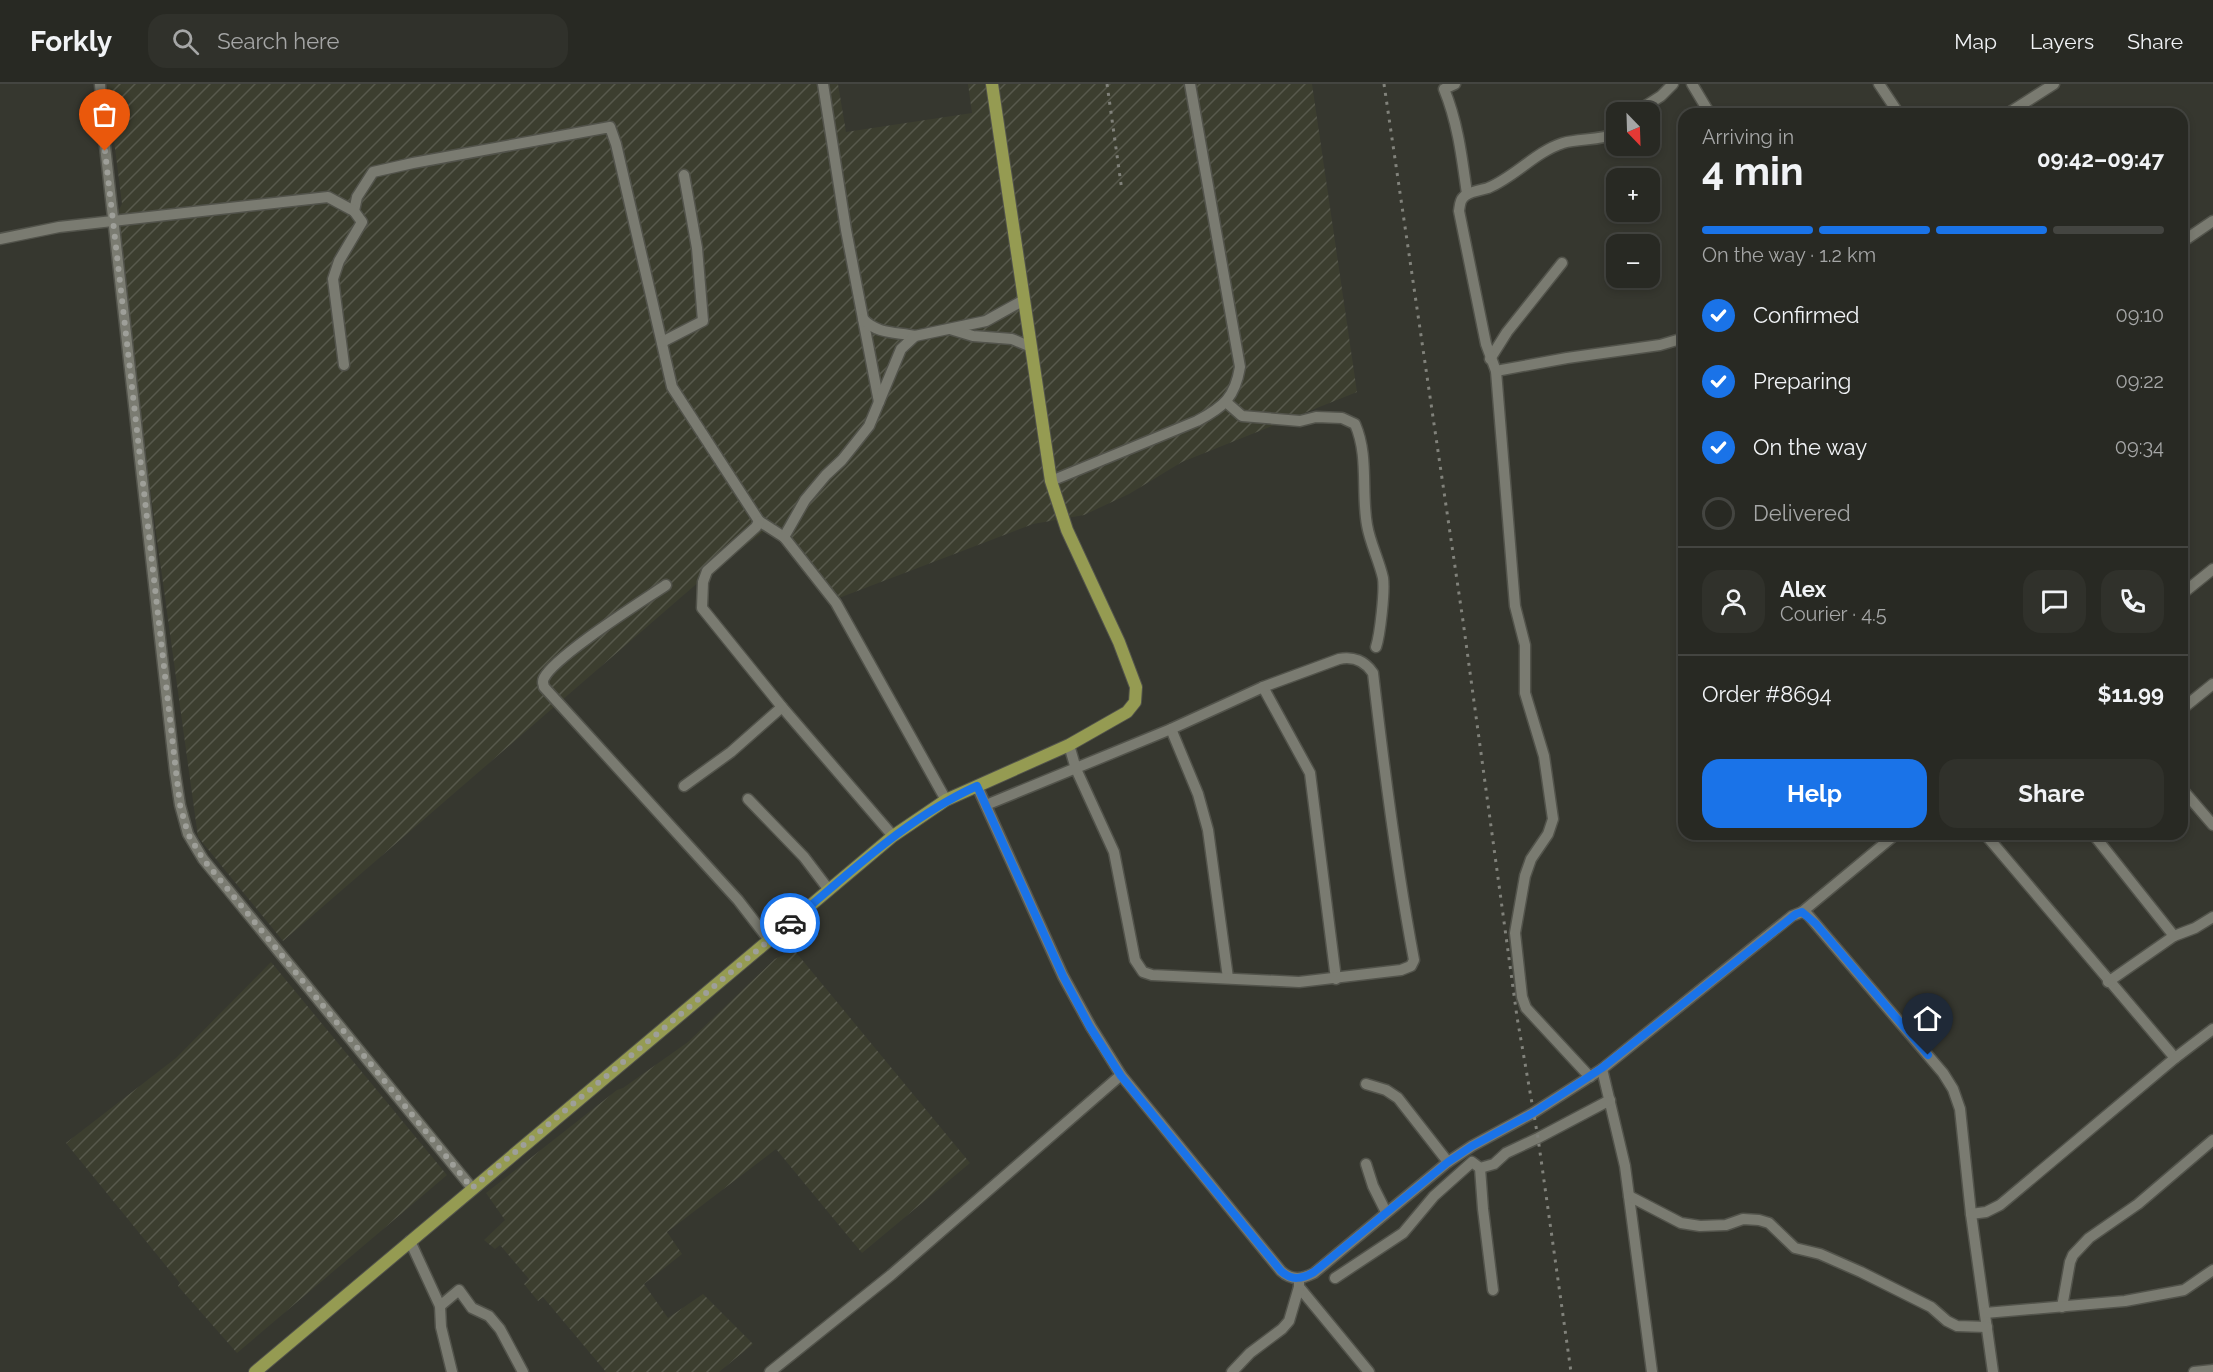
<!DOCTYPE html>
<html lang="en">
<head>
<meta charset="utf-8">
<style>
	:root { --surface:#282923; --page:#30312b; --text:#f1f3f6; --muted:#a5a6a6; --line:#444541; --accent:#1a73e8 }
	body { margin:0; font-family:Raleway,sans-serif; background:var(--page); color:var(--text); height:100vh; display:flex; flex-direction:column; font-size:22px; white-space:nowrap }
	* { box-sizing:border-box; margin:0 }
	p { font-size:20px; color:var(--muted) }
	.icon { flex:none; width:33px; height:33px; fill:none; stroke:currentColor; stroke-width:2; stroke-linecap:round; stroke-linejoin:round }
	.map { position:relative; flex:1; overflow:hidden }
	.side { position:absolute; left:1678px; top:24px; width:510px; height:732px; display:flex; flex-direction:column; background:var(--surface); border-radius:18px; box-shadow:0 3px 9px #0003,0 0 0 2px var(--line) }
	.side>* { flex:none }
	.needle { width:39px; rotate:157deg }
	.controls { position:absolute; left:1606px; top:18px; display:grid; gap:12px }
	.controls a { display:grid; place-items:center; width:54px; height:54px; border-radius:12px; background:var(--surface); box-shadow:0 3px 9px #0003,0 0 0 2px var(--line); font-size:30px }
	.pin { position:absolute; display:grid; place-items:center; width:51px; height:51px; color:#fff; margin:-62px -26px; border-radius:50% 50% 50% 0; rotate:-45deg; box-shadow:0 0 6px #0007 }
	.pin .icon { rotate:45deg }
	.courier { position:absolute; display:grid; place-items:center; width:60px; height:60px; margin:-30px; border:4px solid #1a73e8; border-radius:50%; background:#fff; color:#222; box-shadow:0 2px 8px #0007 }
	.head em { font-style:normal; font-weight:700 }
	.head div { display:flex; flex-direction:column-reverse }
	.head { display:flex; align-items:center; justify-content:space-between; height:102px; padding:0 24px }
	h1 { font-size:39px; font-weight:700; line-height:45px }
	.bar { display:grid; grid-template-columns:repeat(4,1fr); gap:9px 6px; align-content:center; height:72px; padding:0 24px }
	.bar i { height:8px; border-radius:4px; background:var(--line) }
	.bar .current { background:var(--accent) }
	.bar p { grid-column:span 4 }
	.line { display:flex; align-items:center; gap:15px; padding:0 24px; border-top:2px solid var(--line) }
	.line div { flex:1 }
	.round { display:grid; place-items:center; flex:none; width:63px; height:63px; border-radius:18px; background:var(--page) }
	ol { padding:0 24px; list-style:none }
	li { display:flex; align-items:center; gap:18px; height:66px }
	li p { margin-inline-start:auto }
	li .icon { padding:6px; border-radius:50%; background:var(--accent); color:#fff; stroke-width:4 }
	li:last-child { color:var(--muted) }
	li i { width:33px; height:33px; border:3px solid var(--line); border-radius:50% }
	.action { display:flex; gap:12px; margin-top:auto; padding:12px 24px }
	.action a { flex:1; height:69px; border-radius:18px; background:var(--accent); color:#fff; font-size:24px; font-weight:700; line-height:69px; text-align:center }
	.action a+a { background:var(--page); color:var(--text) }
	header { display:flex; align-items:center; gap:36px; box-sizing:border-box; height:84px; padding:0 30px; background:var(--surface); border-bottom:2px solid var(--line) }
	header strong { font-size:28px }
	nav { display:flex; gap:33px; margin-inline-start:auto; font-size:21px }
	.search { width:420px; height:54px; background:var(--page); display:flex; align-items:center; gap:15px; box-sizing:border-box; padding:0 21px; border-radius:18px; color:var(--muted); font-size:22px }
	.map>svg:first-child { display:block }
	.industrial { fill:url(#industrial-furrows) }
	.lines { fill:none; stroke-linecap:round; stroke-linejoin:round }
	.minor-casing { stroke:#52534b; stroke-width:13 }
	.major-casing { stroke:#52534b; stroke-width:14 }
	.minor { stroke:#7a7b71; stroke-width:10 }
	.major { stroke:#959b52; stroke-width:12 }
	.rail { stroke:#81827b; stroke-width:3; stroke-dasharray:3 6; stroke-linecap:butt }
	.done { stroke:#9e9f99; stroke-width:6; stroke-dasharray:0 10.8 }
	.route { stroke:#1a73e8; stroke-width:8 }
</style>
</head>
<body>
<header>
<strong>Forkly</strong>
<div class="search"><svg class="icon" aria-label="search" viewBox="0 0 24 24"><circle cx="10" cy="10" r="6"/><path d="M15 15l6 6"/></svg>Search here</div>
<nav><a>Map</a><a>Layers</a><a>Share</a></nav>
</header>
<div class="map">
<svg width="2213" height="1288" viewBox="0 0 2213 1288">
	<defs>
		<pattern id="industrial-furrows" width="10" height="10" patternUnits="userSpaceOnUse" patternTransform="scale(1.5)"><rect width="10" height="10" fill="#3c3e2f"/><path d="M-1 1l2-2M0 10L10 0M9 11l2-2" fill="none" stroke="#57594c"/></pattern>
	</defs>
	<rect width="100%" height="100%" fill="#36372f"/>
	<g class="industrial">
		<path d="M107 0H838L846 48 972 29 968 0H1312L1357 308 1182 378 1129 410 1084 431 1033 440 831 517 802 476 767 445 708 490 283 857 198 753 113 136 122 120Z"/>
		<path d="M794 866 970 1079 862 1169 776 1065 667 1148 682 1170 644 1200 668 1234 703 1210 753 1260 719 1288H606L543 1213 538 1217 524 1200 529 1195 500 1161 495 1165 484 1156 505 1136 486 1109 617 1006 623 1004 688 958 775 875Z"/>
		<path d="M271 878 447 1091 237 1269 178 1202 180 1199 66 1059 176 974Z"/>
	</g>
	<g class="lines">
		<g class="minor-casing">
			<g id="minor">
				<path d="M100 0 103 44 175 688 180 721 188 750 203 775 472 1104"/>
				<path d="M823 0 846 146 879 318"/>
				<path d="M1455 0 1444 5C1458 39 1462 74 1467 110"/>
				<path d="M1692 0 1710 30"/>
				<path d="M1879 0 1899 30"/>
				<path d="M1636 28 1661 12 1673 0"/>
				<path d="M2007 30 2054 0"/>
				<path d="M354 127 357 113 373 88 413 79 610 43 616 60 672 303 759 437 784 453"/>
				<path d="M0 155 59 143 328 113 354 127 362 138 339 177 333 195 344 281"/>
				<path d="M2182 158 2213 137"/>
				<path d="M863 235C877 250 895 248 915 252"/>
				<path d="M950 245 973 252 1012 255 1031 263"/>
				<path d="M662 258 703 237 697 164 684 91"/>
				<path d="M1490 275 1507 248 1562 179"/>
				<path d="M1496 287 1567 274 1660 261 1684 254"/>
				<path d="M1226 318 1242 332 1300 337 1316 333 1342 334 1355 340C1369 372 1361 407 1367 441 1370 459 1379 476 1383 494 1385 507 1380 551 1376 563"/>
				<path d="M1051 397 1197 337C1224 323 1235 313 1240 283L1190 0"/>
				<path d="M759 437 756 443 707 487 703 498 702 524 782 623 893 752"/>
				<path d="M666 501C641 518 555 572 544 594 542 598 543 598 544 603L738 816 769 856"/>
				<path d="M2182 510 2213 485"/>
				<path d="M1263 603 1310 689 1336 895"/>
				<path d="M2182 625 2213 600"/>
				<path d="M1171 645 1198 710 1208 746 1228 894"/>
				<path d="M684 702 731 668 782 623"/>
				<path d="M977 702 1063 892 1091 943 1121 991 1281 1187C1292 1197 1302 1195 1314 1189L1448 1078 1472 1062 1533 1029 1602 985 1792 832 1802 828 1808 831 1943 989 1953 1005 1960 1025 1971 1130 1993 1288"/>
				<path d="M2182 705 2213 741"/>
				<path d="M748 715 804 773 829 806"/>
				<path d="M946 716 836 519 784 453 805 416 826 391 842 376 869 342 901 265 915 252 986 237 1024 216"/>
				<path d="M986 721 1171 645 1263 603 1339 575C1353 572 1365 577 1373 589 1384 685 1396 781 1414 876L1411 882 1401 886 1299 898 1152 891 1143 888 1135 876 1114 768 1076 685 1069 661"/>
				<path d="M1985 750 2175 974"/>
				<path d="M2093 750 2174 852"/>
				<path d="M1802 828 1896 750"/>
				<path d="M2108 898 2174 852 2195 844 2213 833"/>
				<path d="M1602 985 1625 1082 1652 1288"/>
				<path d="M1590 993 1526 924 1522 913 1515 849 1525 792 1531 775 1548 750 1553 735 1544 672 1525 609V561L1515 522 1496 287 1486 260 1459 127C1460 120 1460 115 1466 111 1472 107 1481 106 1488 104 1515 93 1535 68 1563 59 1580 54 1600 57 1617 49"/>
				<path d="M1366 1000 1386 1006 1398 1014 1448 1078"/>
				<path d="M1366 1080 1373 1102 1386 1128"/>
				<path d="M1480 1084 1483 1125 1493 1206"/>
				<path d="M1629 1112 1681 1139 1700 1142 1726 1141 1743 1135 1759 1136 1769 1139 1795 1164 1820 1170 1861 1188 1931 1223 1947 1237 1957 1242 1987 1243"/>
				<path d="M1971 1130 1986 1128 2000 1121 2175 974 2213 945"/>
				<path d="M410 1157 440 1222 441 1243 452 1288"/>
				<path d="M1335 1194 1403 1149 1434 1112 1472 1078 1480 1084 1494 1080 1506 1069 1538 1054 1610 1016"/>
				<path d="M1299 1195V1203L1369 1288"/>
				<path d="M440 1222 459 1206 472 1224 489 1232 500 1245 523 1288"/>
				<path d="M2062 1223 2070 1178 2073 1171 2089 1154 2138 1120 2213 1056"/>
				<path d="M1985 1229 2125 1217 2184 1206 2213 1186"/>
				<path d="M770 1288 891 1191 1121 991"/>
				<path d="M1232 1288 1250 1269 1282 1245 1289 1237 1299 1203"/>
				<path d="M2194 1288 2213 1286"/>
			</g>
		</g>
		<g class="major-casing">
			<path id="major" d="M255 1288 893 752 946 716 1069 661 1127 628 1135 618 1136 603 1119 558 1067 446 1051 397 992 0"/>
		</g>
		<use href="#minor" class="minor"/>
		<use href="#major" class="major"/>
		<g class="rail">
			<path d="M1107 0 1122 107"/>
			<path d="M1384 0 1463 537 1517 933 1538 1054 1571 1288"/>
		</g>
	</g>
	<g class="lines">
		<path class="done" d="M105 67 176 688 180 721 188 750 203 775 472 1104 790 839"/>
		<path class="route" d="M790 839C849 790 906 734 977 702L1063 892 1090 943 1121 992 1281 1187C1292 1197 1302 1195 1314 1188L1448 1078 1472 1062 1533 1029 1602 984 1796 830 1802 828 1816 840 1928 971"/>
	</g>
</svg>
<div class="controls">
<a><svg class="needle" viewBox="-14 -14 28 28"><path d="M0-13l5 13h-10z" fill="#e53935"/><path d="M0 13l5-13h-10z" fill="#a5a6a6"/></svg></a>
<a>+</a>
<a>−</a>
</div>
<div class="pin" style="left:105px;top:67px;background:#ea580c"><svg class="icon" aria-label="bag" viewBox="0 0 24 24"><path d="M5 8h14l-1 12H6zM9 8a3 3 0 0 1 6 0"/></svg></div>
<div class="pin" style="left:1928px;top:971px;background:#1f2937"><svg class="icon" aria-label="home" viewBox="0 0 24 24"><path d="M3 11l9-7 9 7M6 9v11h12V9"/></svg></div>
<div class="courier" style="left:790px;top:839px"><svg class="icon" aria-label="car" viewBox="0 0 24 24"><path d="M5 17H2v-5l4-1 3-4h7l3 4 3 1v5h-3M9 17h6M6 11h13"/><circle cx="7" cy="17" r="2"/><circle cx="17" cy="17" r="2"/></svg></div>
<section class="side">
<div class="head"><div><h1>4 min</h1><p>Arriving in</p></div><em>09:42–09:47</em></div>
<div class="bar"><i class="current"></i><i class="current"></i><i class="current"></i><i></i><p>On the way · 1.2 km</p></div>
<ol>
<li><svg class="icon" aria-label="check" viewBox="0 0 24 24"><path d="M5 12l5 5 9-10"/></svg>Confirmed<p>09:10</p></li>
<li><svg class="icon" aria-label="check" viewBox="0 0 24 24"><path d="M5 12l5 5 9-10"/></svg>Preparing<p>09:22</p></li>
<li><svg class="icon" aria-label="check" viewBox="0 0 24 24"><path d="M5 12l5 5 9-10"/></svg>On the way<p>09:34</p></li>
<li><i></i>Delivered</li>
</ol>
<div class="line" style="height:108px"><a class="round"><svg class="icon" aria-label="person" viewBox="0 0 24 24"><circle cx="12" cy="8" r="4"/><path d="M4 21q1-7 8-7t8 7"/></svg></a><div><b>Alex</b><p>Courier · 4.5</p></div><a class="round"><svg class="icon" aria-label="chat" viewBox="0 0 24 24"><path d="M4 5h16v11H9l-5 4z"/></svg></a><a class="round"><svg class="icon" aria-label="phone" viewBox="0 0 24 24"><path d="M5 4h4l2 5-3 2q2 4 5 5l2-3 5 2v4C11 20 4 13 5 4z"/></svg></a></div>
<div class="line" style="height:78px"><div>Order #8694</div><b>$11.99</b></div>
<div class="action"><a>Help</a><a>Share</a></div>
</section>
</div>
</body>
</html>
